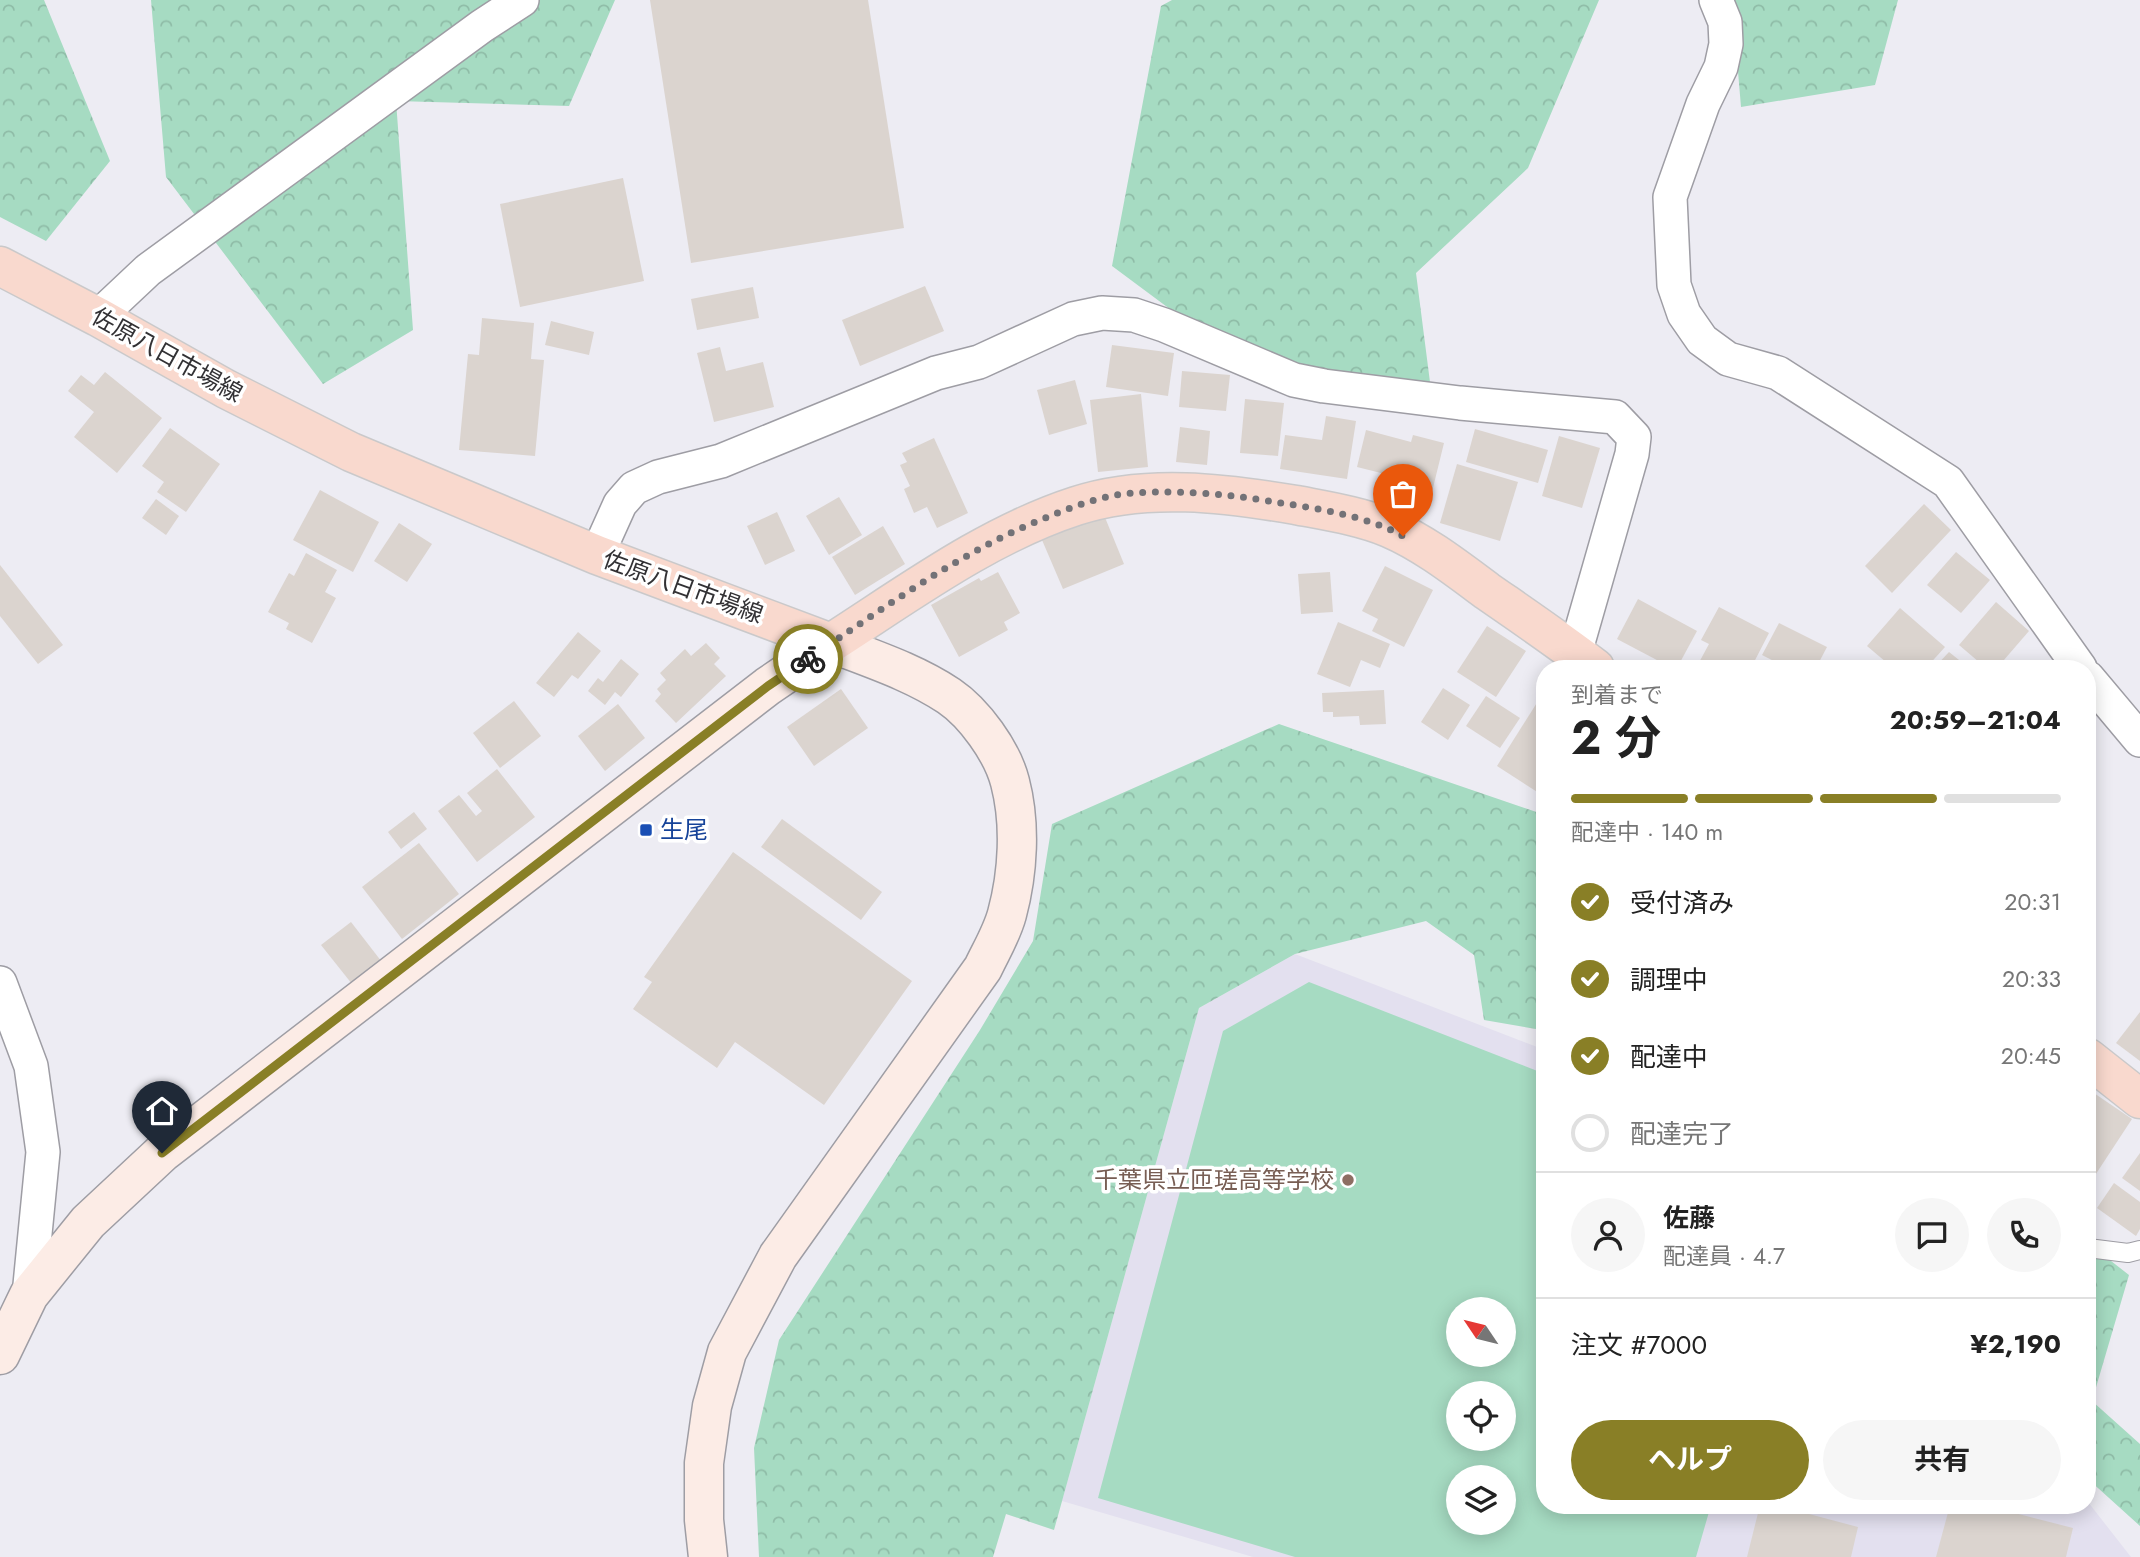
<!DOCTYPE html>
<html lang="ja">
<head>
<meta charset="utf-8">
<style>
	:root { --surface:#fff; --page:#f6f6f6; --text:#222; --muted:#767676; --line:#e0e0e0; --accent:#897f26 }
	body { margin:0; font-family:Jost,"Noto Sans JP",sans-serif; background:var(--page); color:var(--text); height:100vh; display:flex; flex-direction:column; font-size:26px; white-space:nowrap }
	* { box-sizing:border-box; margin:0 }
	p { font-size:23px; color:var(--muted) }
	.icon { flex:none; width:38px; height:38px; fill:none; stroke:currentColor; stroke-width:2; stroke-linecap:round; stroke-linejoin:round }
	.map { position:relative; flex:1; overflow:hidden }
	.drawer { position:absolute; left:1536px; top:660px; width:560px; height:854px; display:flex; flex-direction:column; background:var(--surface); border-radius:28px; box-shadow:0 4px 18px #0003 }
	.drawer>* { flex:none }
	.needle { width:46px; rotate:305deg }
	.fabs { position:absolute; left:1446px; top:1297px; display:grid; gap:14px }
	.fabs a { display:grid; place-items:center; width:70px; height:70px; border-radius:50%; background:var(--surface); box-shadow:0 4px 18px #0003; font-size:35px }
	.pin { position:absolute; display:grid; place-items:center; width:60px; height:60px; color:#fff; margin:-72px -30px; border-radius:50% 50% 50% 0; rotate:-45deg; box-shadow:0 0 7px #0007 }
	.pin .icon { rotate:45deg }
	.courier { position:absolute; display:grid; place-items:center; width:70px; height:70px; margin:-35px; border:5px solid #897f26; border-radius:50%; background:#fff; color:#222; box-shadow:0 2px 9px #0007 }
	.headline em { font-style:normal; font-weight:700 }
	.headline div { display:flex; flex-direction:column-reverse }
	.headline { display:flex; align-items:center; justify-content:space-between; height:119px; padding:0 35px }
	h1 { font-size:46px; font-weight:700; line-height:52px }
	.bar { display:grid; grid-template-columns:repeat(4,1fr); gap:10px 7px; align-content:center; height:84px; padding:0 35px }
	.bar i { height:9px; border-radius:5px; background:var(--line) }
	.bar .selected { background:var(--accent) }
	.bar p { grid-column:span 4 }
	.line { display:flex; align-items:center; gap:18px; padding:0 35px; border-top:2px solid var(--line) }
	.line div { flex:1 }
	.round { display:grid; place-items:center; flex:none; width:74px; height:74px; border-radius:37px; background:var(--page) }
	ol { padding:0 35px; list-style:none }
	li { display:flex; align-items:center; gap:21px; height:77px }
	li p { margin-inline-start:auto }
	li .icon { padding:7px; border-radius:50%; background:var(--accent); color:#fff; stroke-width:4 }
	li:last-child { color:var(--muted) }
	li i { width:38px; height:38px; border:4px solid var(--line); border-radius:50% }
	.action { display:flex; gap:14px; margin-top:auto; padding:14px 35px }
	.action a { flex:1; height:80px; border-radius:42px; background:var(--accent); color:#fff; font-size:28px; font-weight:700; line-height:80px; text-align:center }
	.action a+a { background:var(--page); color:var(--text) }
	.map>svg:first-child { display:block }
	.built { fill:#e3e0ef; fill-rule:evenodd }
	.forest { fill:url(#forest-crowns) }
	.garden { fill:#a6dbc2; fill-rule:evenodd }
	.building { fill:#dbd4cf }
	.lines { fill:none; stroke-linecap:round; stroke-linejoin:round }
	.lane-casing { stroke:#9e9da4; stroke-width:20 }
	.street-casing { stroke:#9e9da4; stroke-width:36 }
	.secondary-casing { stroke:#9e9da4; stroke-width:41 }
	.primary-casing { stroke:#cac9ca; stroke-width:41 }
	.lane { stroke:#fff; stroke-width:18 }
	.street { stroke:#fff; stroke-width:33 }
	.secondary { stroke:#fcece6; stroke-width:38 }
	.primary { stroke:#f9d9ce; stroke-width:38 }
	.done { stroke:#737277; stroke-width:7; stroke-dasharray:0 12.6 }
	.route { stroke:#897f26; stroke-width:9 }
	.transit-dot { fill:#1a4fb4; stroke:#fff; stroke-width:2.5 }
	.education-dot { fill:#8d6e63; stroke:#fff; stroke-width:2.5 }
	.labels { text-anchor:middle; stroke-width:7; stroke-linejoin:round; paint-order:stroke }
	.street-label { font-size:24px; fill:#323134; stroke:#fff }
	.transit-label { font-size:24px; fill:#164399; stroke:#fff; text-anchor:start }
	.education-label { font-size:24px; fill:#785e54; stroke:#fff; text-anchor:end }
</style>
</head>
<body>
<div class="map">
<svg width="2140" height="1557" viewBox="0 0 2140 1557">
	<defs>
		<pattern id="forest-crowns" width="20" height="18" patternUnits="userSpaceOnUse" patternTransform="scale(1.75)"><rect width="20" height="18" fill="#a6dbc2"/><path d="M2 6a3 3 0 1 1 6 0M12 15a3 3 0 1 1 6 0" fill="none" stroke="#8fbca7"/></pattern>
	</defs>
	<rect width="100%" height="100%" fill="#edecf3"/>
	<path class="built" d="M1295 954 1545 1050V1505H2088V1502L2131 1557H1253L1062 1501 1199 1008ZM1458 1309H1503V1354H1458ZM1458 1393H1503V1438H1458ZM1458 1477H1503V1522H1458Z"/>
	<g class="forest">
		<path d="M0 0H44L110 161 46 241 0 217Z"/>
		<path d="M151 0H615L569 106 396 101 413 330 323 384 166 177Z"/>
		<path d="M1172 0H1599L1528 168 1416 273 1431 390 1225 350 1112 266 1161 6Z"/>
		<path d="M1732 0H1898L1875 85 1741 107Z"/>
		<path d="M1279 724 1545 815V1028L1542 1030 1484 1020 1474 955 1426 921 1295 954 1199 1008 1054 1530 1006 1514 993 1557H759L754 1448 779 1340 980 1030 1033 941 1052 824Z"/>
		<path d="M2088 1243 2129 1275 2092 1401 2140 1444V1526L2088 1479Z"/>
	</g>
	<path class="garden" d="M1309 982 1545 1074V1505H1711L1696 1557H1295L1098 1498 1223 1031ZM1458 1309H1503V1354H1458ZM1458 1393H1503V1438H1458ZM1458 1477H1503V1522H1458Z"/>
	<g class="building">
		<path d="M650 0H868L904 228 691 263Z"/>
		<path d="M623 178 644 281 520 307 500 204Z"/>
		<path d="M925 286 944 331 860 366 842 320Z"/>
		<path d="M753 287 759 318 697 330 691 299Z"/>
		<path d="M482 318 534 323 531 359 544 360 535 456 459 450 468 354 479 355Z"/>
		<path d="M551 321 594 332 589 355 545 345Z"/>
		<path d="M1112 345 1174 353 1168 396 1106 387Z"/>
		<path d="M720 347 726 371 763 362 774 407 714 422 697 353Z"/>
		<path d="M1182 371 1230 375 1226 411 1179 407Z"/>
		<path d="M105 372 162 418 117 473 74 437 94 412 68 391 81 375 94 385Z"/>
		<path d="M1075 380 1087 424 1049 435 1037 390Z"/>
		<path d="M1141 394 1148 467 1098 472 1090 400Z"/>
		<path d="M1245 399 1284 403 1278 456 1240 453Z"/>
		<path d="M1326 416 1356 421 1347 479 1280 469 1285 435 1322 440Z"/>
		<path d="M1180 427 1210 431 1207 465 1176 462Z"/>
		<path d="M170 428 220 464 186 512 157 492 164 482 142 466Z"/>
		<path d="M1475 429 1548 450 1538 483 1466 462Z"/>
		<path d="M1366 430 1411 442 1413 435 1444 443 1429 504 1397 496 1401 478 1357 467Z"/>
		<path d="M1559 436 1600 448 1582 508 1542 496Z"/>
		<path d="M934 438 968 513 937 528 927 507 914 513 904 489 910 486 900 465 907 462 902 453Z"/>
		<path d="M1457 464 1518 482 1500 541 1440 523Z"/>
		<path d="M320 490 379 522 353 572 293 540Z"/>
		<path d="M839 497 862 535 829 555 806 516Z"/>
		<path d="M156 499 179 516 166 535 142 518Z"/>
		<path d="M1924 504 1951 530 1892 593 1865 566Z"/>
		<path d="M777 512 795 551 765 565 747 526Z"/>
		<path d="M1104 515 1124 564 1063 589 1042 540Z"/>
		<path d="M399 523 432 544 407 582 374 561Z"/>
		<path d="M883 526 905 564 855 595 832 557Z"/>
		<path d="M1956 552 1990 580 1961 613 1927 585Z"/>
		<path d="M306 553 337 570 325 592 336 598 312 643 286 629 289 623 268 612 289 573 294 576Z"/>
		<path d="M0 565 63 645 38 664 0 616Z"/>
		<path d="M1385 566 1433 590 1404 647 1372 631 1378 619 1362 611Z"/>
		<path d="M998 572 1020 613 1004 622 1008 630 959 657 931 605 979 578 981 581Z"/>
		<path d="M1330 572 1333 612 1301 614 1298 574Z"/>
		<path d="M1638 599 1697 631 1677 668H1672L1617 639Z"/>
		<path d="M1996 602 2029 631 1997 668H1986L1959 645Z"/>
		<path d="M1719 607 1769 633 1751 668H1696L1709 644 1701 640Z"/>
		<path d="M1900 608 1945 647 1926 668H1893L1867 646Z"/>
		<path d="M1338 622 1390 644 1380 668 1361 660 1350 687 1317 674Z"/>
		<path d="M1779 623 1827 647 1816 668H1787L1762 655Z"/>
		<path d="M1487 626 1526 651 1496 697 1457 672Z"/>
		<path d="M578 632 601 651 578 679 572 675 554 697 536 683Z"/>
		<path d="M706 643 720 658 714 664 726 676 676 723 655 701 661 694 657 689 666 680 660 673 685 649 691 656Z"/>
		<path d="M1949 652 1969 668H1934Z"/>
		<path d="M621 659 639 674 621 697 615 692 605 705 588 691 598 678 603 682Z"/>
		<path d="M1443 688 1470 705 1448 740 1421 722Z"/>
		<path d="M841 689 868 728 814 766 787 727Z"/>
		<path d="M1384 690 1386 724 1360 725 1359 716 1333 717V712H1323L1322 693Z"/>
		<path d="M1545 690V797L1497 766Z"/>
		<path d="M1486 696 1520 718 1500 748 1466 726Z"/>
		<path d="M514 701 541 736 500 768 473 733Z"/>
		<path d="M618 704 645 738 605 771 578 736Z"/>
		<path d="M497 769 535 817 477 862 438 811 459 795 476 816 482 811 467 793Z"/>
		<path d="M414 812 427 829 401 849 388 832Z"/>
		<path d="M782 819 882 892 861 920 761 847Z"/>
		<path d="M419 843 459 894 402 939 362 887Z"/>
		<path d="M733 852 912 981 824 1105 735 1042 717 1068 633 1009 652 982 644 977Z"/>
		<path d="M351 922 385 966 356 989 321 945Z"/>
		<path d="M2140 1012V1061L2116 1043Z"/>
		<path d="M2088 1089 2132 1119 2088 1186Z"/>
		<path d="M2140 1153V1191L2122 1178Z"/>
		<path d="M2114 1183 2140 1202V1229L2136 1236 2097 1208Z"/>
		<path d="M1760 1505H1775L1858 1527 1851 1557H1747Z"/>
		<path d="M1950 1505H1984L2073 1528 2066 1557H1936Z"/>
	</g>
	<g class="lines">
		<g class="lane-casing">
			<path id="lane" d="M2088 1248 2128 1253 2140 1250"/>
		</g>
		<g class="street-casing">
			<g id="street">
				<path d="M1716 0 1725 22 1726 44 1721 67 1703 104 1670 197 1674 285 1684 314 1702 340 1728 359 1778 373 1948 482 2080 668"/>
				<path d="M98 317 148 270 482 26 522 0"/>
				<path d="M597 555 620 504 634 488 658 477 721 461 936 373 979 362 1073 319 1102 313 1134 315 1164 325 1294 380 1324 386 1460 403 1615 417 1634 437 1632 454 1575 653"/>
				<path d="M2088 678 2140 740"/>
				<path d="M0 983 31 1066 43 1152 29 1295"/>
			</g>
		</g>
		<g class="secondary-casing">
			<path id="secondary" d="M0 1355 29 1295 88 1222 162 1153 768 686 831 643C872 659 913 672 949 696 974 713 1002 751 1010 782 1021 824 1018 873 1007 914 1002 933 991 951 983 968L778 1256 727 1352 712 1406 704 1463V1520L708 1557"/>
		</g>
		<g class="primary-casing">
			<g id="primary">
				<path d="M0 266 98 317 226 389 351 452 597 555 831 643C909 593 987 535 1076 506 1146 483 1225 493 1296 505 1327 511 1360 516 1389 528 1424 543 1456 568 1487 591 1523 616 1560 641 1595 668"/>
				<path d="M2088 1058 2140 1099"/>
			</g>
		</g>
		<use href="#lane" class="lane"/>
		<use href="#street" class="street"/>
		<use href="#secondary" class="secondary"/>
		<use href="#primary" class="primary"/>
	</g>
	<g class="lines">
		<path class="done" d="M808 659C884 608 960 552 1045 518 1068 509 1092 499 1116 495 1164 488 1228 494 1275 502 1319 509 1364 515 1403 536"/>
		<path class="route" d="M162 1153 768 686 808 659"/>
	</g>
	<rect class="transit-dot" x="639" y="823" width="14" height="14" rx="3.5"/>
	<circle class="education-dot" cx="1348" cy="1180" r="7"/>
	<g class="labels">
		<g class="street-label">
			<text transform="translate(167 355) rotate(29)" y="8">佐原八日市場線</text>
			<text transform="translate(683 587) rotate(20)" y="8">佐原八日市場線</text>
		</g>
		<g class="transit-label">
			<text x="660" y="838">生尾</text>
		</g>
		<g class="education-label">
			<text x="1334" y="1188">千葉県立匝瑳高等学校</text>
		</g>
	</g>
</svg>
<div class="fabs">
<a><svg class="needle" viewBox="-14 -14 28 28"><path d="M0-13l5 13h-10z" fill="#e53935"/><path d="M0 13l5-13h-10z" fill="#767676"/></svg></a>
<a><svg class="icon" aria-label="locate" viewBox="0 0 24 24"><circle cx="12" cy="12" r="6"/><path d="M12 2v4M12 18v4M2 12h4M18 12h4"/></svg></a>
<a><svg class="icon" aria-label="layers" viewBox="0 0 24 24"><path d="M12 4l9 5-9 5-9-5zM3 14l9 5 9-5"/></svg></a>
</div>
<div class="pin" style="left:1403px;top:536px;background:#ea580c"><svg class="icon" aria-label="bag" viewBox="0 0 24 24"><path d="M5 8h14l-1 12H6zM9 8a3 3 0 0 1 6 0"/></svg></div>
<div class="pin" style="left:162px;top:1153px;background:#1f2937"><svg class="icon" aria-label="home" viewBox="0 0 24 24"><path d="M3 11l9-7 9 7M6 9v11h12V9"/></svg></div>
<div class="courier" style="left:808px;top:659px"><svg class="icon" aria-label="bike" viewBox="0 0 24 24"><circle cx="6" cy="16" r="4"/><circle cx="18" cy="16" r="4"/><path d="M6 16l4-8h5l3 8M10 8l3 8H6M13 5h3"/></svg></div>
<section class="drawer">
<div class="headline"><div><h1>2 分</h1><p>到着まで</p></div><em>20:59–21:04</em></div>
<div class="bar"><i class="selected"></i><i class="selected"></i><i class="selected"></i><i></i><p>配達中 · 140 m</p></div>
<ol>
<li><svg class="icon" aria-label="check" viewBox="0 0 24 24"><path d="M5 12l5 5 9-10"/></svg>受付済み<p>20:31</p></li>
<li><svg class="icon" aria-label="check" viewBox="0 0 24 24"><path d="M5 12l5 5 9-10"/></svg>調理中<p>20:33</p></li>
<li><svg class="icon" aria-label="check" viewBox="0 0 24 24"><path d="M5 12l5 5 9-10"/></svg>配達中<p>20:45</p></li>
<li><i></i>配達完了</li>
</ol>
<div class="line" style="height:126px"><a class="round"><svg class="icon" aria-label="person" viewBox="0 0 24 24"><circle cx="12" cy="8" r="4"/><path d="M4 21q1-7 8-7t8 7"/></svg></a><div><b>佐藤</b><p>配達員 · 4.7</p></div><a class="round"><svg class="icon" aria-label="chat" viewBox="0 0 24 24"><path d="M4 5h16v11H9l-5 4z"/></svg></a><a class="round"><svg class="icon" aria-label="phone" viewBox="0 0 24 24"><path d="M5 4h4l2 5-3 2q2 4 5 5l2-3 5 2v4C11 20 4 13 5 4z"/></svg></a></div>
<div class="line" style="height:91px"><div>注文 #7000</div><b>¥2,190</b></div>
<div class="action"><a>ヘルプ</a><a>共有</a></div>
</section>
</div>
</body>
</html>
